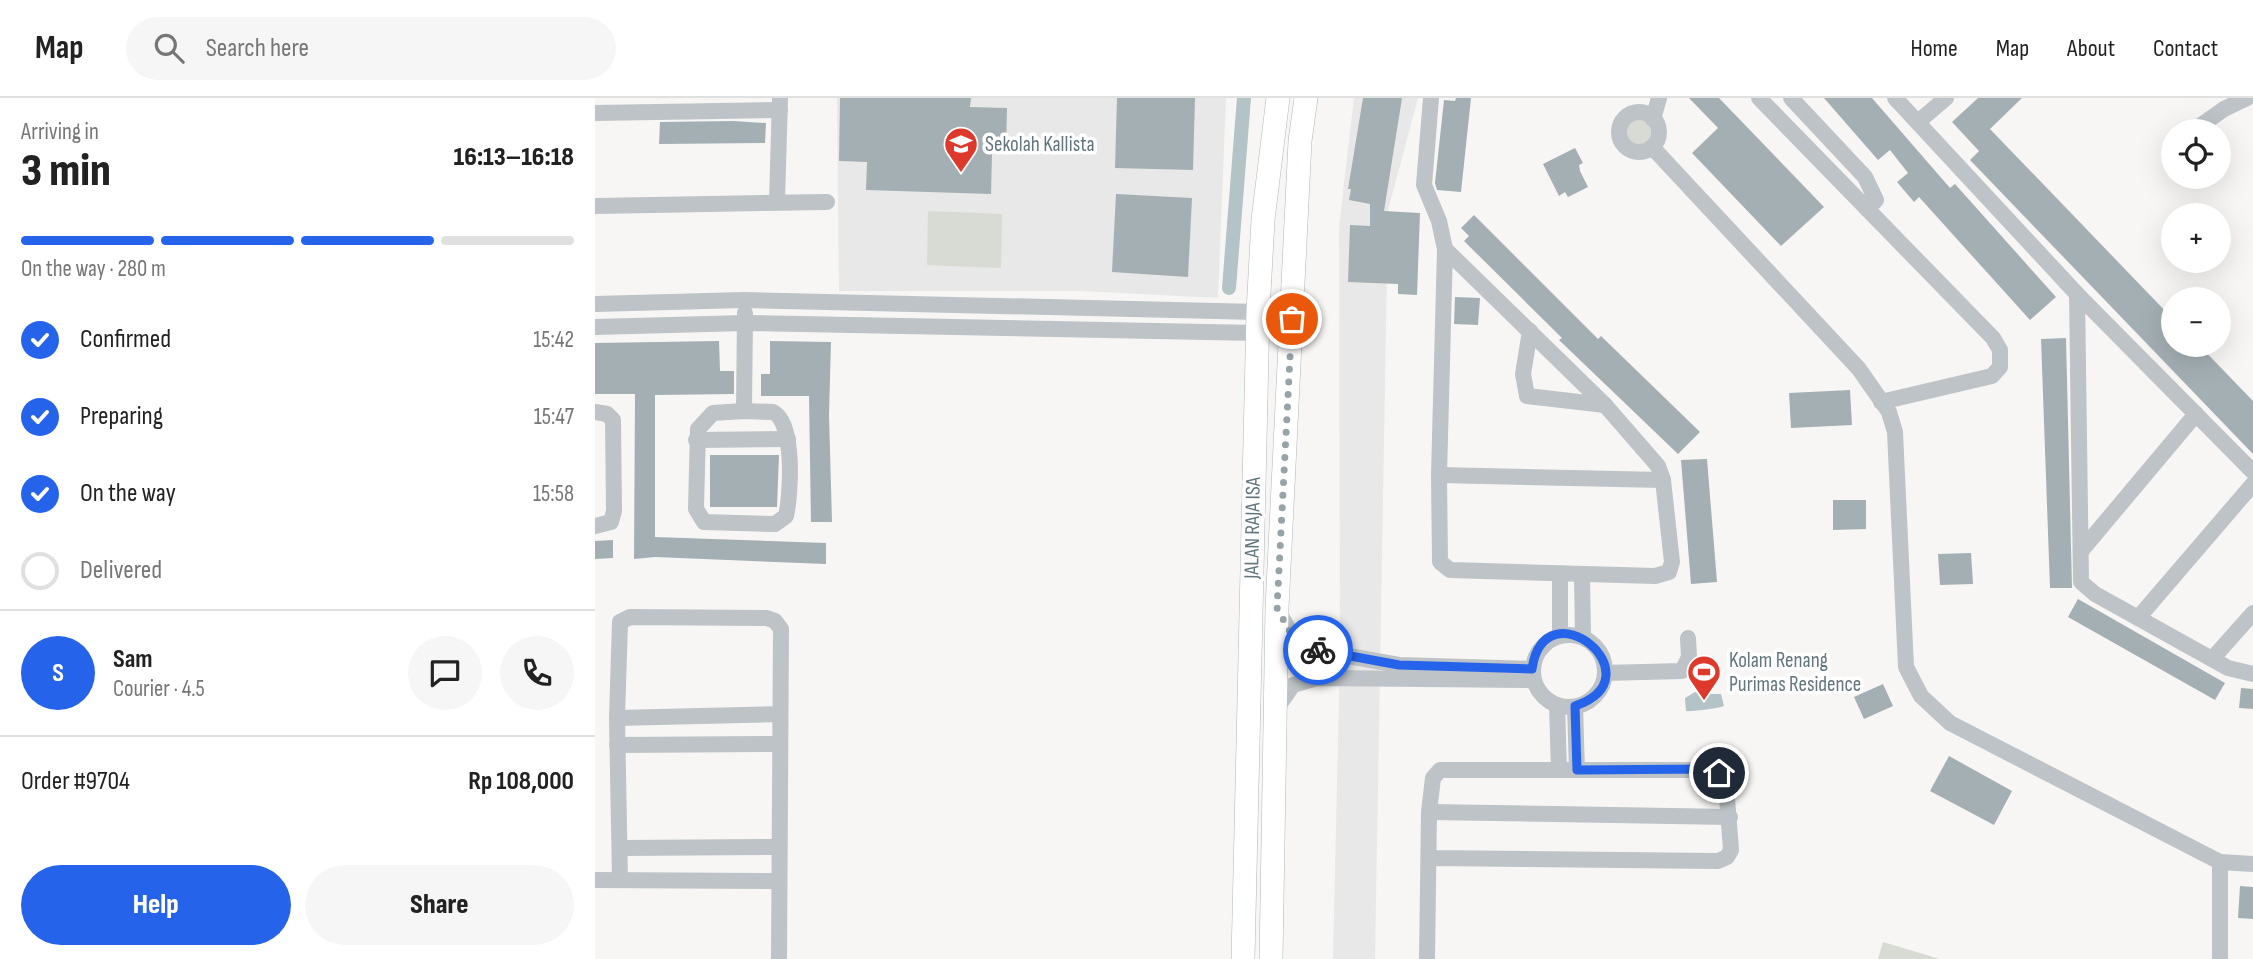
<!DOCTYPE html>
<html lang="en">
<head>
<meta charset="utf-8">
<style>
	:root { --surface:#fff; --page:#f6f6f6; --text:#222; --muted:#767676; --line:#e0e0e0; --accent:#2563eb }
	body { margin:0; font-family:"Sofia Sans Condensed",sans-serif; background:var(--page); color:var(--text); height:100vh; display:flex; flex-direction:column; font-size:26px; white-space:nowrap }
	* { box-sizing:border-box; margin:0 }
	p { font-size:23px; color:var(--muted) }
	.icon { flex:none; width:38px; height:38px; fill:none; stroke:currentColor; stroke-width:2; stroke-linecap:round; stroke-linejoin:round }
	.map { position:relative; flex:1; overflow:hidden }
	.panel { display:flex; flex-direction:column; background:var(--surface); width:595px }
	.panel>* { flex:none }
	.controls { position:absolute; left:1566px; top:21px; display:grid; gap:14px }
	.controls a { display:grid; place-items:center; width:70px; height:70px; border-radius:50%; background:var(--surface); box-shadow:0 7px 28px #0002; font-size:35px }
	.pin { position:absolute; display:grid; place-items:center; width:60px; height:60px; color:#fff; margin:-30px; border:4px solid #fff; border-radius:50%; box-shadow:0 2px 7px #0007 }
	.courier { position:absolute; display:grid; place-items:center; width:70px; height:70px; margin:-35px; border:5px solid #2563eb; border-radius:50%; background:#fff; color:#222; box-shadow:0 2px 9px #0007 }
	.head em { font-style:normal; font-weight:800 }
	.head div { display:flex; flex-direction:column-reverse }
	.head { display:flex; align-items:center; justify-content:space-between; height:119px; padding:0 21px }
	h1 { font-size:46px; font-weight:800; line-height:52px }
	.bar { display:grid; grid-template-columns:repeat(4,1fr); gap:10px 7px; align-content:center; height:84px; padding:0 21px }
	.bar i { height:9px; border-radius:5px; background:var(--line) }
	.bar .current { background:var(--accent) }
	.bar p { grid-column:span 4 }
	.line { display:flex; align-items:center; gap:18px; padding:0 21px; border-top:2px solid var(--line) }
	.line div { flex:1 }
	.round { display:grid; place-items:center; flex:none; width:74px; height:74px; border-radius:37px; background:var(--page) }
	ol { padding:0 21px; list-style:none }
	li { display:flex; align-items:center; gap:21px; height:77px }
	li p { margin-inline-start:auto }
	li .icon { padding:7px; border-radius:50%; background:var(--accent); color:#fff; stroke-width:4 }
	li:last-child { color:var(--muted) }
	li i { width:38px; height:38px; border:4px solid var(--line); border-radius:50% }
	.cta { display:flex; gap:14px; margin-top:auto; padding:14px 21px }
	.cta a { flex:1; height:80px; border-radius:42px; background:var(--accent); color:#fff; font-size:28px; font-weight:800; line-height:80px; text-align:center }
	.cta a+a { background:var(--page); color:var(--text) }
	header { display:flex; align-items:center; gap:42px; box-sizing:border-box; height:98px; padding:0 35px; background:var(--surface); border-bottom:2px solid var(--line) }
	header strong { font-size:33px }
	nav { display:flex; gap:38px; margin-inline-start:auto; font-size:24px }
	.search { width:490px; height:63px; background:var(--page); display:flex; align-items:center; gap:18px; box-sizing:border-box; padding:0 24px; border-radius:38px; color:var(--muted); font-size:26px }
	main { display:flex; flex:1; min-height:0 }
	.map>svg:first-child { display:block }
	.built { fill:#e7e8e7 }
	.green { fill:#d7dbd3 }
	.water { fill:#b4c3c5 }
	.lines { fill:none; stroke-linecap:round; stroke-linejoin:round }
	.canal { stroke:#b4c3c5; stroke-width:14 }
	.building { fill:#a4afb3 }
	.secondary-casing { stroke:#b0b7ba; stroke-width:24 }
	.minor { stroke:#bdc3c6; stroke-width:16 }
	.secondary { stroke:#fff; stroke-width:23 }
	.done { stroke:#96a3a7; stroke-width:7; stroke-dasharray:0 12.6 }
	.route { stroke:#2563eb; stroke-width:9 }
	.labels { text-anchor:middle; stroke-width:7; stroke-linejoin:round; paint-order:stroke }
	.poi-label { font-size:21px; fill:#62767e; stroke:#fff; text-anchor:start }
	.street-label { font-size:21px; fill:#62767e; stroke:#fff }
</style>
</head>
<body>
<header>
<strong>Map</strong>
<div class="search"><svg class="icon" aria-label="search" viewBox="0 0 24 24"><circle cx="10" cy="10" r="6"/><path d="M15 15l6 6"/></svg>Search here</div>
<nav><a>Home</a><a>Map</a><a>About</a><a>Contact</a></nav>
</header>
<main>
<section class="panel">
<div class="head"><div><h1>3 min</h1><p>Arriving in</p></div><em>16:13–16:18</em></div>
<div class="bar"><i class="current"></i><i class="current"></i><i class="current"></i><i></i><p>On the way · 280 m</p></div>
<ol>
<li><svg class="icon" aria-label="check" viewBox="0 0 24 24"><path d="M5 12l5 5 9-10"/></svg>Confirmed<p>15:42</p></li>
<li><svg class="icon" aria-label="check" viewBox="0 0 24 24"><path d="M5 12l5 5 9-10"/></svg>Preparing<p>15:47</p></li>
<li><svg class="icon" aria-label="check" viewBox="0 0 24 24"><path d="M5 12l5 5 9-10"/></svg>On the way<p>15:58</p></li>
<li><i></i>Delivered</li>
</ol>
<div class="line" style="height:126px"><b class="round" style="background:var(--accent);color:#fff">S</b><div><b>Sam</b><p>Courier · 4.5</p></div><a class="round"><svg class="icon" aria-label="chat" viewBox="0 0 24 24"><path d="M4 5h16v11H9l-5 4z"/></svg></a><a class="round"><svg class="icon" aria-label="phone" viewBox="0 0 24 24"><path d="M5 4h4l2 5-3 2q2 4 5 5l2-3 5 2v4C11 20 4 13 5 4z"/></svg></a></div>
<div class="line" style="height:91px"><div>Order #9704</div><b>Rp 108,000</b></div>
<div class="cta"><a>Help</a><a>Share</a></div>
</section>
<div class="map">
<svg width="1658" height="861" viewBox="0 0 1658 861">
	<rect width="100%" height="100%" fill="#f7f6f4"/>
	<g class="built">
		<path d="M242 0H631L623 200 486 193H244Z"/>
		<path d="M759 0H823L793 112 780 861H738L745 557 744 129Z"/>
	</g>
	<g class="green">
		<circle cx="1043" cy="34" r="13"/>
		<path d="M333 113 407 116 406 170 332 167Z"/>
		<path d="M1288 844 1345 861H1283Z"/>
	</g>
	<path class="water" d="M1112 586 1117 590 1113 596H1126L1129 608C1125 610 1096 614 1091 613L1090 600 1100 594 1110 596 1107 589Z"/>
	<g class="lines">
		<path class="canal" d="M634 190 649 0"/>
	</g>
	<g class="building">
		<path d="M245 0H376L375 9 412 10 411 55H397L396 96 271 92 272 64 244 63Z"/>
		<path d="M522 0H600L598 72 520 70Z"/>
		<path d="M768 0H807L789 113 825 115 822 197 803 196V186L753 184 755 127 775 128V106L754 102 756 91H753Z"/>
		<path d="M861 0H876L866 94 842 92 840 85 849 2 860 3Z"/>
		<path d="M1094 0H1124L1229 109 1186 148 1097 55 1123 30Z"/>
		<path d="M1229 0H1277L1355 90 1360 86 1461 199 1435 222 1324 99 1319 104 1302 84 1313 75 1295 52 1283 62Z"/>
		<path d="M1383 0H1427L1395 31 1578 221V247H1604L1658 303V356L1375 62 1384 53 1357 24Z"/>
		<path d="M138 23 171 25 170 45 64 46 65 24Z"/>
		<path d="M980 50 988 65 984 67 985 73 993 89 973 99 970 94 964 98 948 66Z"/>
		<path d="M521 96 597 100 593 179 517 174Z"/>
		<path d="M879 117 1003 241 1006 238 1105 334 1083 356 964 242 967 240 869 143 874 138 866 130Z"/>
		<path d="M860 199 885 200 883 227 859 226Z"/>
		<path d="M1471 240 1477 490H1455L1446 241Z"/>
		<path d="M124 243 125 273H139V296L60 297V439L231 445V466L60 459 39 461 40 296H0V245Z"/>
		<path d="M175 243 236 244 234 317 237 424H216L214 298H166V276H175Z"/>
		<path d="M1255 292 1257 327 1196 330 1194 295Z"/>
		<path d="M115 357H184L182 409H115Z"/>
		<path d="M1112 361 1122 484 1096 486 1086 362Z"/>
		<path d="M1238 402H1271V431L1238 432Z"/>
		<path d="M18 442V460L0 461V443Z"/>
		<path d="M1376 455 1378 486 1345 487 1343 456Z"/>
		<path d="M1483 501 1630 585 1620 602 1473 519Z"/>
		<path d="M1288 586 1298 608 1269 621 1259 599Z"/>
		<path d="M1646 590 1658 591V611L1644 610Z"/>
		<path d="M1354 658 1417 693 1399 727 1335 693Z"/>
		<path d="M1645 788 1658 789V821L1643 820Z"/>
	</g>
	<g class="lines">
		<g class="secondary-casing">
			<g id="secondary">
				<path d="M648 861 663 214 668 122 683 0"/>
				<path d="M676 861 682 510 705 43 711 0"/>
			</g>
		</g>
		<g class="minor">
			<path d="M836 0 829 87 844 123 850 151 844 377 845 464 855 472 1060 478 1074 474 1077 464 1068 382 1063 368 1010 307 850 151"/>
			<path d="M1164 0 1398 240 1405 252V269L1397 278 1286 304"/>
			<path d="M1196 0 1270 79 1281 102 1272 111"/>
			<path d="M1300 0 1482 196 1658 374"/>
			<circle cx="1044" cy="34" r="20"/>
			<path d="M0 15 185 12"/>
			<path d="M1058 21 1064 0"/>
			<path d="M1323 24 1351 0"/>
			<path d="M1598 33 1629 11 1652 0"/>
			<path d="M1057 49 1264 271 1294 314 1300 334 1311 569 1326 598 1355 625 1625 764 1658 766"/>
			<path d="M182 104 185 0"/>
			<path d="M0 108 232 104"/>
			<path d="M1482 196 1486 484 1500 496 1633 570 1658 576"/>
			<path d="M0 206 149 202 663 214"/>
			<path d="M0 229 150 225 662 235"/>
			<path d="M935 233 928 276 932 298 1010 307"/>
			<path d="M149 313 178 314C200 324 196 396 191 418L180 426 109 424 101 411 103 331 118 315Z"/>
			<path d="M149 313 150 215"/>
			<path d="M0 314 12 316 18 322 19 413 16 424 0 428"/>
			<path d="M101 342 193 341"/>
			<path d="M844 377 1068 382"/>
			<path d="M1486 453 1601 316"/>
			<path d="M987 476 988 539"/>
			<path d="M965 477V537"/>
			<path d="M685 516 699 541 720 552 804 567 937 571"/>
			<path d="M1543 520 1658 386"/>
			<circle cx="974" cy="573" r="36"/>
			<path d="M1618 560 1658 515"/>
			<path d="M1010 575 1087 573 1094 559 1093 540"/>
			<path d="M962 607 964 672"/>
			<path d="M980 609 982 672"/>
			<path d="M682 610 698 587 722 580 938 582"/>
			<path d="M22 620 185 616"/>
			<path d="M22 647 185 646"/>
			<path d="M834 714 1135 719"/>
			<path d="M26 750 184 749"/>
			<path d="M0 782 184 783"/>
			<path d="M25 782 22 620 25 524 35 519 172 520 180 523 186 531 184 861"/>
			<path d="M832 861 834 714 838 680 845 672H1109L1124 675 1131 687 1136 752 1132 759 1123 763 835 760"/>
			<path d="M1625 861V764"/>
		</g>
		<use href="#secondary" class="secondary"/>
	</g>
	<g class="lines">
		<path class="done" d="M697 221 682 510 699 541 723 552"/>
		<path class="route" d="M723 552 804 567 937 571C950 485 1065 579 980 608L982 672 1109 671 1124 675"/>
	</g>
	<defs>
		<g id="school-pin" transform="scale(1.75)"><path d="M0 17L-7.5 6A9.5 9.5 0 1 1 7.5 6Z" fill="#de3a2c" stroke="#fff"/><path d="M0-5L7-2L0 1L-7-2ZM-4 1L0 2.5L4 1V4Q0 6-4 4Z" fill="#fff"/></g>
		<g id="stadium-pin" transform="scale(1.75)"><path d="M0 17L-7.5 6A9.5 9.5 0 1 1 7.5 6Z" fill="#de3a2c" stroke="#fff"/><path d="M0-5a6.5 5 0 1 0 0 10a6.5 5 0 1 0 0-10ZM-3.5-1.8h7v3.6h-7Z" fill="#fff"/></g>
	</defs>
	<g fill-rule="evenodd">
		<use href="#school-pin" x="366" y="46"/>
		<use href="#stadium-pin" x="1109" y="574"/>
	</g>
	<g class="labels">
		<g class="poi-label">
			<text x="390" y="53">Sekolah Kallista</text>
			<text x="1134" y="569">Kolam Renang<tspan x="1134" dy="24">Purimas Residence</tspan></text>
		</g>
		<g class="street-label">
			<text transform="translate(657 430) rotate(-89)" y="7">JALAN RAJA ISA</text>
		</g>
	</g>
</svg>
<div class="controls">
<a><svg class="icon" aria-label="locate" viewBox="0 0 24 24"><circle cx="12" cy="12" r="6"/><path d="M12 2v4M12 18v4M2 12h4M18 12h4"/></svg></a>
<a>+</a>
<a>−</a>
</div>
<div class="pin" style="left:697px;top:221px;background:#ea580c"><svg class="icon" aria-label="bag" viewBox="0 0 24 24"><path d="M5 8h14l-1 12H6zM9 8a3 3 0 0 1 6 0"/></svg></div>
<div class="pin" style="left:1124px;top:675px;background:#1f2937"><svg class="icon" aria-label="home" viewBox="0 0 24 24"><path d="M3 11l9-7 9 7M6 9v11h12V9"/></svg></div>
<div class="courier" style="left:723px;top:552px"><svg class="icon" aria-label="bike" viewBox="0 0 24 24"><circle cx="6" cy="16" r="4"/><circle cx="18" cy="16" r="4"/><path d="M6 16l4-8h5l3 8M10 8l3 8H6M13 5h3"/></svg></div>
</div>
</main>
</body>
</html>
